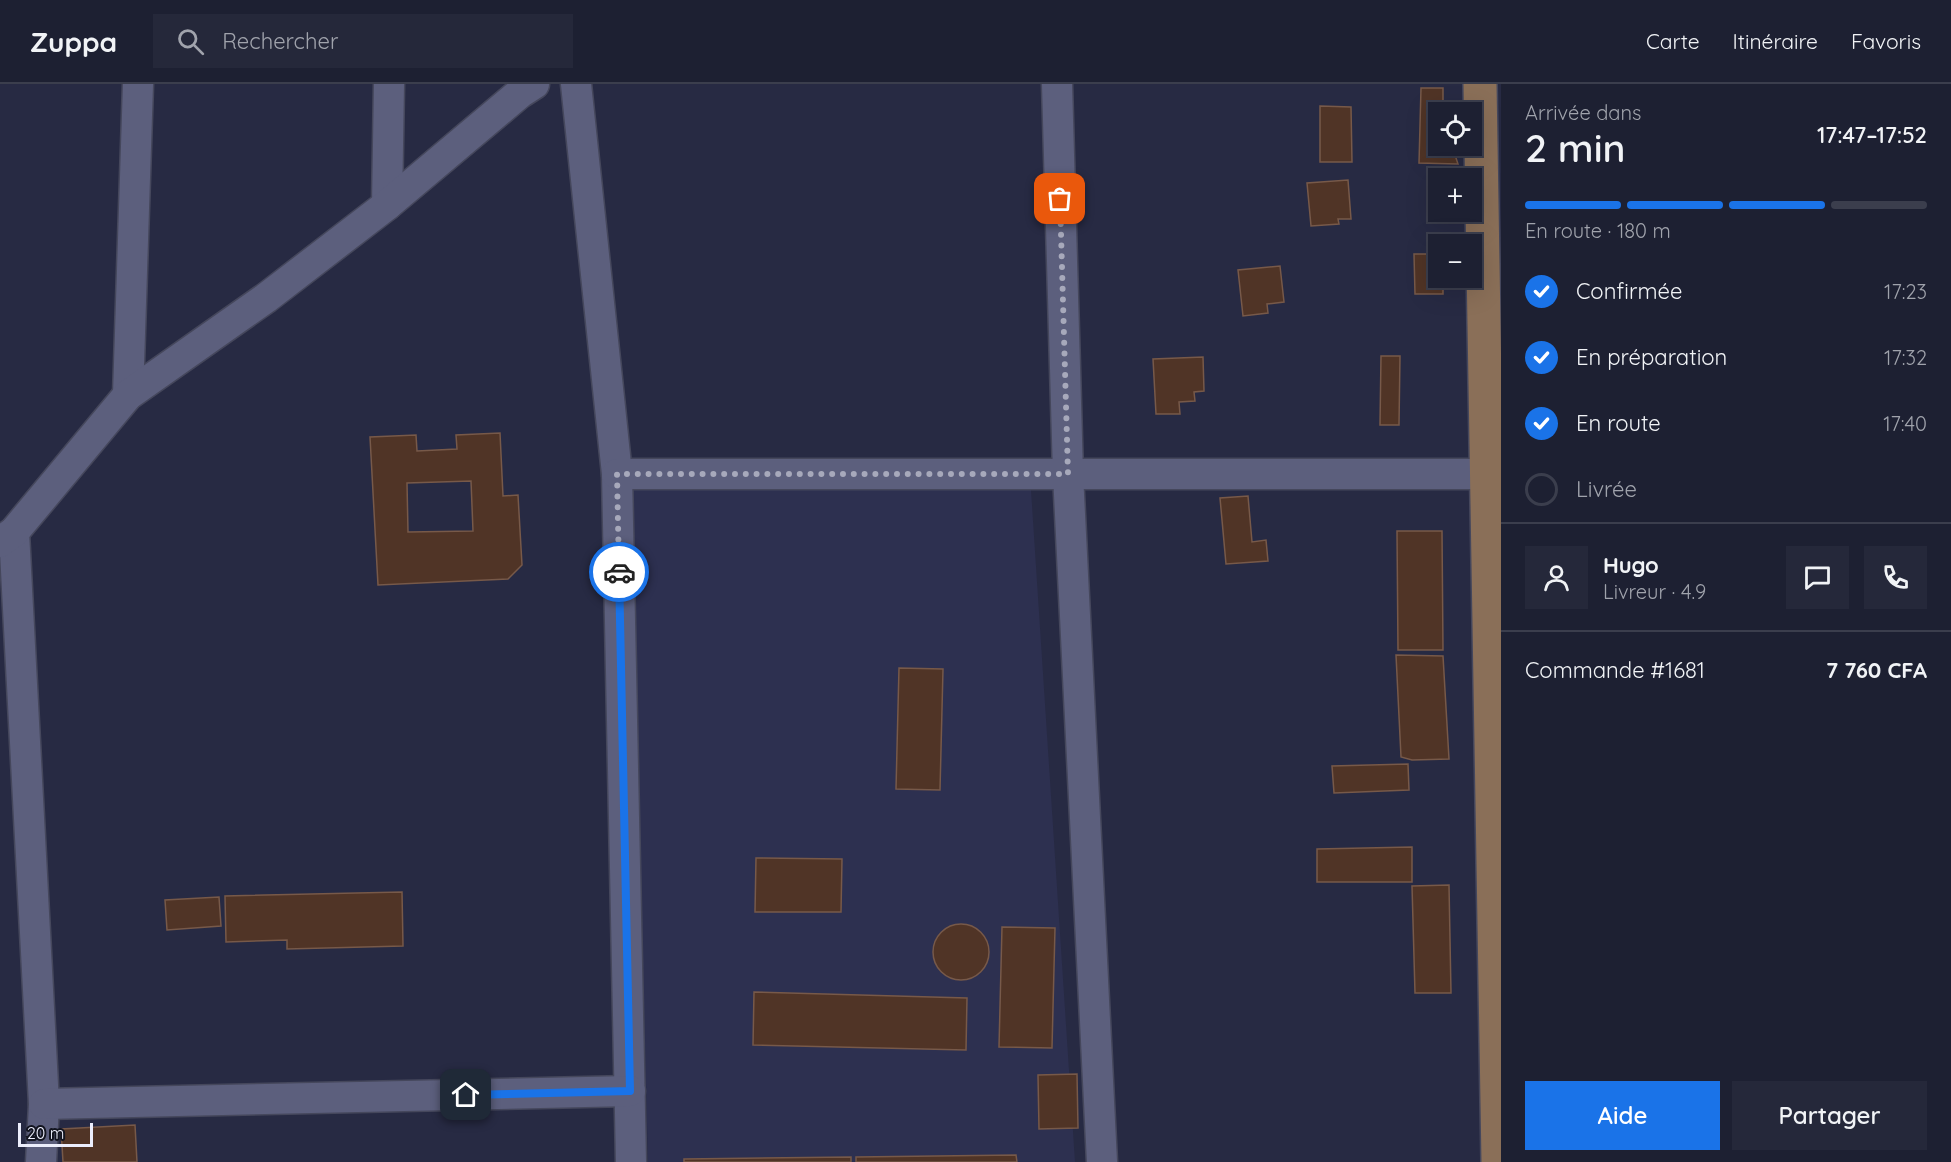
<!DOCTYPE html>
<html lang="fr">
<head>
<meta charset="utf-8">
<style>
	:root { --surface:#1d2032; --page:#25283a; --text:#f1f3f6; --muted:#a0a3ac; --line:#3b3e4d; --accent:#1a73e8 }
	body { margin:0; font-family:Quicksand,sans-serif; background:var(--page); color:var(--text); height:100vh; display:flex; flex-direction:column; font-size:22px; white-space:nowrap }
	* { box-sizing:border-box; margin:0 }
	p { font-size:20px; color:var(--muted) }
	.icon { flex:none; width:33px; height:33px; fill:none; stroke:currentColor; stroke-width:2; stroke-linecap:round; stroke-linejoin:round }
	.map { position:relative; flex:1; overflow:hidden }
	.panel { display:flex; flex-direction:column; background:var(--surface); width:450px }
	.panel>* { flex:none }
	.controls { position:absolute; left:1428px; top:18px; display:grid; gap:12px }
	.controls a { display:grid; place-items:center; width:54px; height:54px; border-radius:0px; background:var(--surface); box-shadow:0 6px 24px #0002,0 0 0 2px var(--line); font-size:30px }
	.scale { position:absolute; left:18px; bottom:15px; width:75px; box-sizing:border-box; padding-left:6px; border:3px solid #eceefc; border-top:0; font-size:16px; line-height:21px; white-space:nowrap; color:#eceefc; -webkit-text-stroke:4px #12141f; paint-order:stroke }
	.pin { position:absolute; display:grid; place-items:center; width:51px; height:51px; color:#fff; margin:-26px; border-radius:12px; box-shadow:0 3px 9px #0006 }
	.courier { position:absolute; display:grid; place-items:center; width:60px; height:60px; margin:-30px; border:4px solid #1a73e8; border-radius:50%; background:#fff; color:#222; box-shadow:0 2px 8px #0007 }
	.summary em { font-style:normal; font-weight:600 }
	.summary div { display:flex; flex-direction:column-reverse }
	.summary { display:flex; align-items:center; justify-content:space-between; height:102px; padding:0 24px }
	h1 { font-size:39px; font-weight:600; line-height:45px }
	.bar { display:grid; grid-template-columns:repeat(4,1fr); gap:9px 6px; align-content:center; height:72px; padding:0 24px }
	.bar i { height:8px; border-radius:4px; background:var(--line) }
	.bar .active { background:var(--accent) }
	.bar p { grid-column:span 4 }
	.line { display:flex; align-items:center; gap:15px; padding:0 24px; border-top:2px solid var(--line) }
	.line div { flex:1 }
	.round { display:grid; place-items:center; flex:none; width:63px; height:63px; border-radius:0px; background:var(--page) }
	ol { padding:0 24px; list-style:none }
	li { display:flex; align-items:center; gap:18px; height:66px }
	li p { margin-inline-start:auto }
	li .icon { padding:6px; border-radius:50%; background:var(--accent); color:#fff; stroke-width:4 }
	li:last-child { color:var(--muted) }
	li i { width:33px; height:33px; border:3px solid var(--line); border-radius:50% }
	.action { display:flex; gap:12px; margin-top:auto; padding:12px 24px }
	.action a { flex:1; height:69px; border-radius:0px; background:var(--accent); color:#fff; font-size:24px; font-weight:600; line-height:69px; text-align:center }
	.action a+a { background:var(--page); color:var(--text) }
	header { display:flex; align-items:center; gap:36px; box-sizing:border-box; height:84px; padding:0 30px; background:var(--surface); border-bottom:2px solid var(--line) }
	header strong { font-size:28px }
	nav { display:flex; gap:33px; margin-inline-start:auto; font-size:21px }
	.search { width:420px; height:54px; background:var(--page); display:flex; align-items:center; gap:15px; box-sizing:border-box; padding:0 21px; border-radius:0px; color:var(--muted); font-size:22px }
	main { display:flex; flex:1; min-height:0 }
	.map>svg:first-child { display:block }
	.built { fill:#2d3050 }
	.building { fill:#503426; stroke:#775949; stroke-width:1.5; fill-rule:evenodd }
	.lines { fill:none; stroke-linecap:round; stroke-linejoin:round }
	.street-casing { stroke:#45475c; stroke-width:33 }
	.primary-casing { stroke:#45475c; stroke-width:36 }
	.street { stroke:#5c5f7d; stroke-width:30 }
	.primary { stroke:#8a6f58; stroke-width:33 }
	.done { stroke:#a7a9bb; stroke-width:6; stroke-dasharray:0 10.8 }
	.route { stroke:#1a73e8; stroke-width:8 }
</style>
</head>
<body>
<header>
<strong>Zuppa</strong>
<div class="search"><svg class="icon" aria-label="search" viewBox="0 0 24 24"><circle cx="10" cy="10" r="6"/><path d="M15 15l6 6"/></svg>Rechercher</div>
<nav><a>Carte</a><a>Itinéraire</a><a>Favoris</a></nav>
</header>
<main>
<div class="map">
<svg width="1501" height="1078" viewBox="0 0 1501 1078">
	<rect width="100%" height="100%" fill="#272a43"/>
	<path class="built" d="M631 403 1031 406 1075 1078H648Z"/>
	<g class="building">
		<path d="M1421 4H1443V24H1454V28H1438V62H1446V65L1455 71 1458 80 1419 79Z"/>
		<path d="M1320 22 1351 23 1352 78H1320Z"/>
		<path d="M1348 96 1351 135H1338L1339 140 1311 142 1307 99Z"/>
		<path d="M1414 170H1438V194H1443V210H1415Z"/>
		<path d="M1280 182 1284 218 1267 220 1268 229 1243 232 1238 186Z"/>
		<path d="M1381 272H1400L1399 341H1380Z"/>
		<path d="M1203 273 1204 307 1194 308 1195 317 1179 318 1180 330H1156L1153 275Z"/>
		<path d="M500 349 503 412 518 411 522 481 508 495 378 501 370 353 416 351 417 367 457 365 456 351ZM471 397 473 447 408 448 407 399Z"/>
		<path d="M1248 412 1252 458 1266 456 1268 477 1226 480 1220 414Z"/>
		<path d="M1397 447H1442L1443 566H1398Z"/>
		<path d="M1396 571 1443 572 1449 675 1412 676 1401 673Z"/>
		<path d="M899 584 943 585 940 706 896 705Z"/>
		<path d="M1408 680 1409 706 1334 709 1332 682Z"/>
		<path d="M1412 763V798H1317V765Z"/>
		<path d="M756 774 842 775 841 828H755Z"/>
		<path d="M1449 801 1451 909H1415L1412 802Z"/>
		<path d="M402 808 403 862 287 865V856L226 858 225 812Z"/>
		<path d="M219 813 221 842 167 846 165 816Z"/>
		<circle cx="961" cy="868" r="28"/>
		<path d="M1002 843 1055 844 1052 964 999 963Z"/>
		<path d="M754 908 967 914 966 966 753 961Z"/>
		<path d="M1077 990 1078 1044 1039 1045 1038 991Z"/>
		<path d="M135 1041 137 1078H63L61 1045Z"/>
		<path d="M1016 1071 1017 1078H856V1073Z"/>
		<path d="M851 1073V1078H684V1075Z"/>
	</g>
	<g class="lines">
		<g class="street-casing">
			<g id="street">
				<path d="M576 0 617 390 631 1078"/>
				<path d="M1057 0 1068 390 1102 1078"/>
				<path d="M387 121 389 0"/>
				<path d="M128 311 138 0"/>
				<path d="M617 390H1487"/>
				<path d="M14 448 44 1020 41 1078"/>
				<path d="M0 458 14 448 128 311 266 214 387 121 520 9 534 0"/>
				<path d="M44 1020 630 1007"/>
			</g>
		</g>
		<g class="primary-casing">
			<path id="primary" d="M1480 0 1498 1078"/>
		</g>
		<use href="#street" class="street"/>
		<use href="#primary" class="primary"/>
	</g>
	<g class="lines">
		<path class="done" d="M619 488 617 390H1068L1060 115"/>
		<path class="route" d="M466 1011 630 1007 619 488"/>
	</g>
</svg>
<div class="controls">
<a><svg class="icon" aria-label="locate" viewBox="0 0 24 24"><circle cx="12" cy="12" r="6"/><path d="M12 2v4M12 18v4M2 12h4M18 12h4"/></svg></a>
<a>+</a>
<a>−</a>
</div>
<div class="scale">20 m</div>
<div class="pin" style="left:1060px;top:115px;background:#ea580c"><svg class="icon" aria-label="bag" viewBox="0 0 24 24"><path d="M5 8h14l-1 12H6zM9 8a3 3 0 0 1 6 0"/></svg></div>
<div class="pin" style="left:466px;top:1011px;background:#1f2937"><svg class="icon" aria-label="home" viewBox="0 0 24 24"><path d="M3 11l9-7 9 7M6 9v11h12V9"/></svg></div>
<div class="courier" style="left:619px;top:488px"><svg class="icon" aria-label="car" viewBox="0 0 24 24"><path d="M5 17H2v-5l4-1 3-4h7l3 4 3 1v5h-3M9 17h6M6 11h13"/><circle cx="7" cy="17" r="2"/><circle cx="17" cy="17" r="2"/></svg></div>
</div>
<section class="panel">
<div class="summary"><div><h1>2 min</h1><p>Arrivée dans</p></div><em>17:47–17:52</em></div>
<div class="bar"><i class="active"></i><i class="active"></i><i class="active"></i><i></i><p>En route · 180 m</p></div>
<ol>
<li><svg class="icon" aria-label="check" viewBox="0 0 24 24"><path d="M5 12l5 5 9-10"/></svg>Confirmée<p>17:23</p></li>
<li><svg class="icon" aria-label="check" viewBox="0 0 24 24"><path d="M5 12l5 5 9-10"/></svg>En préparation<p>17:32</p></li>
<li><svg class="icon" aria-label="check" viewBox="0 0 24 24"><path d="M5 12l5 5 9-10"/></svg>En route<p>17:40</p></li>
<li><i></i>Livrée</li>
</ol>
<div class="line" style="height:108px"><a class="round"><svg class="icon" aria-label="person" viewBox="0 0 24 24"><circle cx="12" cy="8" r="4"/><path d="M4 21q1-7 8-7t8 7"/></svg></a><div><b>Hugo</b><p>Livreur · 4.9</p></div><a class="round"><svg class="icon" aria-label="chat" viewBox="0 0 24 24"><path d="M4 5h16v11H9l-5 4z"/></svg></a><a class="round"><svg class="icon" aria-label="phone" viewBox="0 0 24 24"><path d="M5 4h4l2 5-3 2q2 4 5 5l2-3 5 2v4C11 20 4 13 5 4z"/></svg></a></div>
<div class="line" style="height:78px"><div>Commande #1681</div><b>7 760 CFA</b></div>
<div class="action"><a>Aide</a><a>Partager</a></div>
</section>
</main>
</body>
</html>
